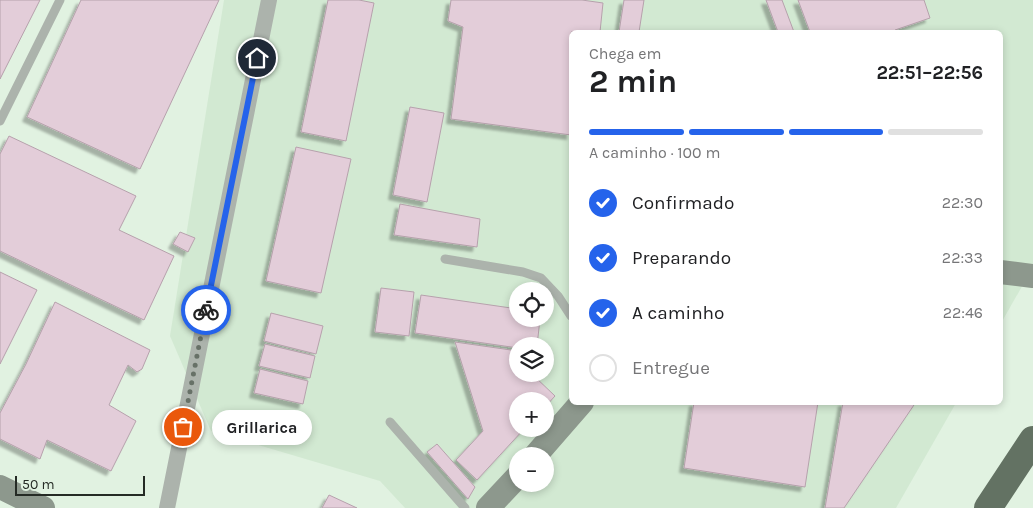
<!DOCTYPE html>
<html lang="pt">
<head>
<meta charset="utf-8">
<style>
	:root { --surface:#fff; --page:#f6f6f6; --text:#202124; --muted:#757577; --line:#e0e0e0; --accent:#2563eb }
	body { margin:0; font-family:Karla,sans-serif; background:var(--page); color:var(--text); height:100vh; display:flex; flex-direction:column; font-size:19px; white-space:nowrap }
	* { box-sizing:border-box; margin:0 }
	p { font-size:16px; color:var(--muted) }
	.icon { flex:none; width:28px; height:28px; fill:none; stroke:currentColor; stroke-width:2; stroke-linecap:round; stroke-linejoin:round }
	.map { position:relative; flex:1; overflow:hidden }
	.sheet { position:absolute; left:569px; top:30px; width:434px; height:375px; display:flex; flex-direction:column; background:var(--surface); border-radius:8px; box-shadow:0 2px 8px #0003 }
	.sheet>* { flex:none }
	.buttons { position:absolute; left:509px; top:282px; display:grid; gap:10px }
	.buttons a { display:grid; place-items:center; width:45px; height:45px; border-radius:50%; background:var(--surface); box-shadow:0 2px 8px #0003; font-size:25px }
	.scale { position:absolute; left:15px; bottom:12px; width:130px; box-sizing:border-box; padding-left:5px; border:2px solid #252b25; border-top:0; font-size:14px; line-height:18px; white-space:nowrap; color:#252b25; -webkit-text-stroke:4px #e1f2e1; paint-order:stroke }
	.pin { position:absolute; display:grid; place-items:center; width:42px; height:42px; color:#fff; margin:-21px; border:2px solid #fff; border-radius:50%; box-shadow:0 1px 5px #0007 }
	.courier { position:absolute; display:grid; place-items:center; width:50px; height:50px; margin:-25px; border:4px solid #2563eb; border-radius:50%; background:#fff; color:#222; box-shadow:0 1px 6px #0007 }
	.bubble { position:absolute; height:35px; border-radius:18px; background:var(--surface); box-shadow:0 2px 8px #0003; font-size:16px; font-weight:700; line-height:35px; text-align:center }
	.head em { font-style:normal; font-weight:700 }
	.head div { display:flex; flex-direction:column-reverse }
	.head { display:flex; align-items:center; justify-content:space-between; height:85px; padding:0 20px }
	h1 { font-size:32px; font-weight:700; line-height:38px }
	.bar { display:grid; grid-template-columns:repeat(4,1fr); gap:8px 5px; align-content:center; height:60px; padding:0 20px }
	.bar i { height:6px; border-radius:4px; background:var(--line) }
	.bar .current { background:var(--accent) }
	.bar p { grid-column:span 4 }
	ol { padding:0 20px; list-style:none }
	li { display:flex; align-items:center; gap:15px; height:55px }
	li p { margin-inline-start:auto }
	li .icon { padding:5px; border-radius:50%; background:var(--accent); color:#fff; stroke-width:4 }
	li:last-child { color:var(--muted) }
	li i { width:28px; height:28px; border:2px solid var(--line); border-radius:50% }
	.map>svg:first-child { display:block }
	.built { fill:#d2e9d2; fill-rule:evenodd }
	.building { fill:#e3cdd9; stroke:#b6a1ac; filter:url(#shadow) }
	.lines { fill:none; stroke-linecap:round; stroke-linejoin:round }
	.lane { stroke:#acb3ac; stroke-width:9 }
	.street { stroke:#acb3ac; stroke-width:16 }
	.secondary { stroke:#8d988d; stroke-width:24 }
	.highway { stroke:#637263; stroke-width:28 }
	.done { stroke:#677167; stroke-width:5; stroke-dasharray:0 9 }
	.route { stroke:#2563eb; stroke-width:6 }
</style>
</head>
<body>
<div class="map">
<svg width="1033" height="508" viewBox="0 0 1033 508">
	<defs>
		<filter id="shadow"><feDropShadow dx="-4.5" dy="4.5" stdDeviation="1" flood-color="#0004"/></filter>
	</defs>
	<rect width="100%" height="100%" fill="#e1f2e1"/>
	<path class="built" d="M224 0H1033V267L1000 325V32H571V402L956 403 896 508H405L380 481 211 431 170 336ZM518 291H545V319H518ZM518 346H545V374H518ZM518 401H545V429H518ZM518 456H545V484H518Z"/>
	<g class="building">
		<path d="M0 0H40L0 79Z"/>
		<path d="M81 0H219L140 169 27 117Z"/>
		<path d="M328 0H359L374 3 346 141 301 132Z"/>
		<path d="M451 0H582L603 3 600 32H571V135L451 119 463 27 448 21Z"/>
		<path d="M624 0H644L639 32H619Z"/>
		<path d="M766 0H782L794 32H778Z"/>
		<path d="M798 0H924L930 18 895 30 896 32H810Z"/>
		<path d="M410 107 444 113 427 202 393 195Z"/>
		<path d="M9 136 136 196 119 230 174 256 144 320 0 251V154Z"/>
		<path d="M296 147 351 159 321 293 266 281Z"/>
		<path d="M400 204 480 219 477 247 394 235Z"/>
		<path d="M180 232 195 238 188 252 173 244Z"/>
		<path d="M0 272 37 290 0 364Z"/>
		<path d="M381 288 414 292 409 336 375 332Z"/>
		<path d="M421 295 518 309V319H540L537 346H518V348L415 333Z"/>
		<path d="M55 302 150 350 142 369 137 372 128 365 109 405 136 421 111 471 47 440 40 459 0 439V413L26 364Z"/>
		<path d="M271 313 323 326 316 354 264 341Z"/>
		<path d="M455 342 518 351V374H532L555 396 545 407V401H518V429H524L477 480 456 460 483 431Z"/>
		<path d="M265 344 315 356 310 378 259 366Z"/>
		<path d="M260 369 308 381 303 404 254 393Z"/>
		<path d="M694 402H818L805 487 684 468Z"/>
		<path d="M843 402H916L844 508H825Z"/>
		<path d="M437 444 475 487 468 499 427 452Z"/>
		<path d="M329 495 357 508H322Z"/>
	</g>
	<g class="lines">
		<g class="lane">
			<path d="M0 121 60 0"/>
			<path d="M445 259 523 272 541 278 558 296 571 316"/>
			<path d="M390 422 465 508"/>
		</g>
		<path class="street" d="M167 508 269 0"/>
		<g class="secondary">
			<path d="M1000 272 1033 276"/>
			<path d="M535 456 582 402"/>
			<path d="M0 487 43 508"/>
			<path d="M488 508 518 476"/>
		</g>
		<path class="highway" d="M988 508 1033 440"/>
	</g>
	<g class="lines">
		<path class="done" d="M183 427 206 310"/>
		<path class="route" d="M206 310 257 58"/>
	</g>
</svg>
<div class="buttons">
<a><svg class="icon" aria-label="locate" viewBox="0 0 24 24"><circle cx="12" cy="12" r="6"/><path d="M12 2v4M12 18v4M2 12h4M18 12h4"/></svg></a>
<a><svg class="icon" aria-label="layers" viewBox="0 0 24 24"><path d="M12 4l9 5-9 5-9-5zM3 14l9 5 9-5"/></svg></a>
<a>+</a>
<a>−</a>
</div>
<div class="scale">50 m</div>
<div class="pin" style="left:183px;top:427px;background:#ea580c"><svg class="icon" aria-label="bag" viewBox="0 0 24 24"><path d="M5 8h14l-1 12H6zM9 8a3 3 0 0 1 6 0"/></svg></div>
<div class="pin" style="left:257px;top:58px;background:#1f2937"><svg class="icon" aria-label="home" viewBox="0 0 24 24"><path d="M3 11l9-7 9 7M6 9v11h12V9"/></svg></div>
<div class="courier" style="left:206px;top:310px"><svg class="icon" aria-label="bike" viewBox="0 0 24 24"><circle cx="6" cy="16" r="4"/><circle cx="18" cy="16" r="4"/><path d="M6 16l4-8h5l3 8M10 8l3 8H6M13 5h3"/></svg></div>
<div class="bubble" style="left:212px;top:410px;width:100px">Grillarica</div>
<section class="sheet">
<div class="head"><div><h1>2 min</h1><p>Chega em</p></div><em>22:51–22:56</em></div>
<div class="bar"><i class="current"></i><i class="current"></i><i class="current"></i><i></i><p>A caminho · 100 m</p></div>
<ol>
<li><svg class="icon" aria-label="check" viewBox="0 0 24 24"><path d="M5 12l5 5 9-10"/></svg>Confirmado<p>22:30</p></li>
<li><svg class="icon" aria-label="check" viewBox="0 0 24 24"><path d="M5 12l5 5 9-10"/></svg>Preparando<p>22:33</p></li>
<li><svg class="icon" aria-label="check" viewBox="0 0 24 24"><path d="M5 12l5 5 9-10"/></svg>A caminho<p>22:46</p></li>
<li><i></i>Entregue</li>
</ol>
</section>
</div>
</body>
</html>
